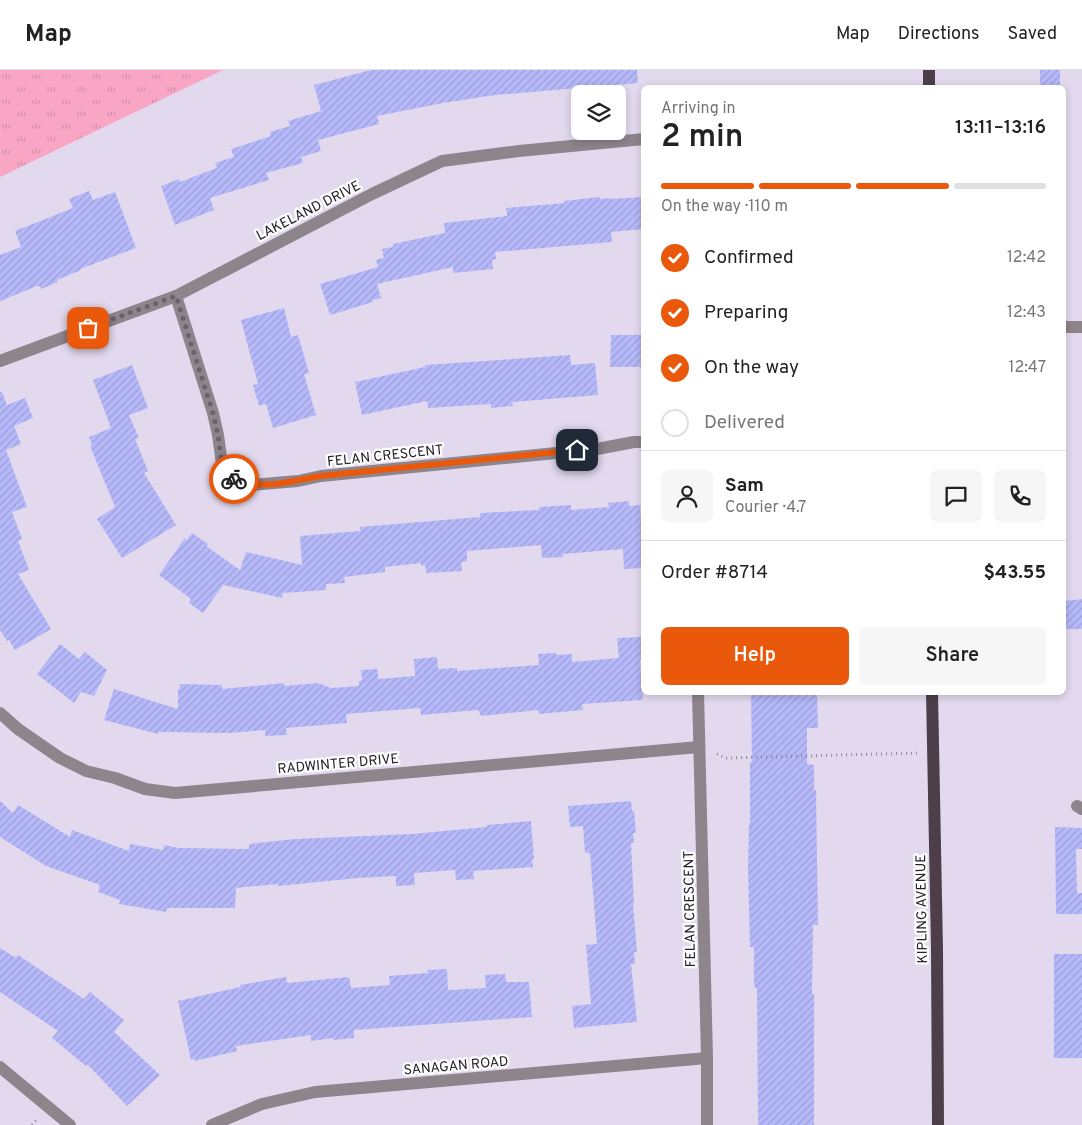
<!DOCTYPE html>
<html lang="en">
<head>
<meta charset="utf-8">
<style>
	:root { --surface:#fff; --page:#f6f6f6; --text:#222; --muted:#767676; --line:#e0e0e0; --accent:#ea580c }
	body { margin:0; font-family:Overpass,sans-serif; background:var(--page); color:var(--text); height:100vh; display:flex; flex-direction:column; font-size:19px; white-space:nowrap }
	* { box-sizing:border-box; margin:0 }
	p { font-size:16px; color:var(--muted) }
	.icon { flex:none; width:28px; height:28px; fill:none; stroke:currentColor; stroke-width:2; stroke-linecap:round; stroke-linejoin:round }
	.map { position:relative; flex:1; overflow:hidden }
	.panel { position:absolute; left:641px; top:15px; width:425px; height:610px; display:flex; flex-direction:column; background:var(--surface); border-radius:8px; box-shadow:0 2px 8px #0003 }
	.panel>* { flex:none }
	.fabs { position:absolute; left:571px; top:15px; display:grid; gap:10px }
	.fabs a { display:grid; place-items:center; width:55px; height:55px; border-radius:8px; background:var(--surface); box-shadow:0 2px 8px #0003; font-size:25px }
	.pin { position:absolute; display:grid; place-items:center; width:42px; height:42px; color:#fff; margin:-21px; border-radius:10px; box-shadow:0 2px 8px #0006 }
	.courier { position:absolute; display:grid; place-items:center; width:50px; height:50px; margin:-25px; border:4px solid #ea580c; border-radius:50%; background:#fff; color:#222; box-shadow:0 1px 6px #0007 }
	.summary em { font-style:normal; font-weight:600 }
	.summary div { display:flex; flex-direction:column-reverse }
	.summary { display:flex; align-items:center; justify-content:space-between; height:85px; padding:0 20px }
	h1 { font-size:32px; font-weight:600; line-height:38px }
	.bar { display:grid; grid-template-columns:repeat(4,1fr); gap:8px 5px; align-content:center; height:60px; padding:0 20px }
	.bar i { height:6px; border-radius:4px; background:var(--line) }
	.bar .current { background:var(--accent) }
	.bar p { grid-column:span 4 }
	.line { display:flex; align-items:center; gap:12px; padding:0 20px; border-top:1px solid var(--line) }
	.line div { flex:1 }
	.round { display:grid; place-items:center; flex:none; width:52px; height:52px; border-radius:8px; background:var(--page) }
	ol { padding:0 20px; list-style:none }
	li { display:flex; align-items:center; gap:15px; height:55px }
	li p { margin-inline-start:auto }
	li .icon { padding:5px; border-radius:50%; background:var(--accent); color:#fff; stroke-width:4 }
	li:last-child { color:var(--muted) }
	li i { width:28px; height:28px; border:2px solid var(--line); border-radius:50% }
	.button { display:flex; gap:10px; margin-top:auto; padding:10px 20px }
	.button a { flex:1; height:58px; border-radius:8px; background:var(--accent); color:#fff; font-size:20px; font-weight:600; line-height:58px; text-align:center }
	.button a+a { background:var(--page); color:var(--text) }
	header { display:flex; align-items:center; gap:30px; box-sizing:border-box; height:70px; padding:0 25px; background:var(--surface); border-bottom:1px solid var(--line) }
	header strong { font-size:24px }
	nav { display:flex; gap:28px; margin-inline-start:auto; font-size:18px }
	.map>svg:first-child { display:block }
	.park { fill:url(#park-tufts) }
	.building { fill:url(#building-hatch) }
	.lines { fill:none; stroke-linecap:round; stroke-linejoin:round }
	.path { stroke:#8c8594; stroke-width:3; stroke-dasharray:1 4; stroke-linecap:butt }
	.minor { stroke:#8e858c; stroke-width:12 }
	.major { stroke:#4c3f4a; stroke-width:12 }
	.done { stroke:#68626f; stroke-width:5; stroke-dasharray:0 9 }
	.route { stroke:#ea580c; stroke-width:6 }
	.labels { text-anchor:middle; stroke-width:4.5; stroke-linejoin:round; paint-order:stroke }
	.street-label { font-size:14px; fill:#26222a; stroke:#fff }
</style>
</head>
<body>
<header>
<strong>Map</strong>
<nav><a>Map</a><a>Directions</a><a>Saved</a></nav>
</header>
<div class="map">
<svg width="1082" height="1055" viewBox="0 0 1082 1055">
	<defs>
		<pattern id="park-tufts" width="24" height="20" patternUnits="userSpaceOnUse" patternTransform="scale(1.25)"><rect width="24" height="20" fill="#f8a6c4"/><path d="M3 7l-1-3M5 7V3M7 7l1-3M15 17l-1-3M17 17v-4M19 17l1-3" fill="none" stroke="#d48fa9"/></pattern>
		<pattern id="building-hatch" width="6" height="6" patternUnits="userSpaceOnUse" patternTransform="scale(1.25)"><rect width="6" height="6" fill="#b6b9fa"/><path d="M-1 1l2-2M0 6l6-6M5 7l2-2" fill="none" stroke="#9c9fd6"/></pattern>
	</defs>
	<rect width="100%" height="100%" fill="#e3d9ee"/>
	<path class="park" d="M0 0H223L0 107Z"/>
	<g class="building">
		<path d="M371 0H637L638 13 495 25 443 33 377 46 379 54 318 70 321 81 301 87 303 93 266 103 269 110 210 128 214 140 175 155 161 116 179 109 180 112 217 98 215 93 234 87 231 79 271 66 270 62 290 56 288 51 321 41 314 15Z"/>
		<rect x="1040" y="0" width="20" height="18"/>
		<path d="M89 121 93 130 115 122 136 178 80 199 81 200 57 210 58 212 41 219 39 216H37L0 231V185L21 177 15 161 73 138 69 129Z"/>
		<path d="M599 127 600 129 611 128V129L644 127V159L611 162 612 172 495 182 496 189 492 190 493 199 453 203V197L377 214 381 228 372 230 373 232 330 245 320 214 378 197 376 190 384 188 382 179 393 177V174L445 163 444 153 507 146 506 138 565 133 564 131Z"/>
		<path d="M284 238 291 267 298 265 309 303 304 304 316 345 273 358 266 334 259 336 253 315 258 314 241 250Z"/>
		<path d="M611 265H644V297H610Z"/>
		<path d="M570 285 571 295 595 293 598 325 512 332 513 336 491 338V334L428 338 427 331 362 345 355 312 425 297V295Z"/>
		<path d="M132 295 148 338 129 345 139 368 135 369 148 401 144 403 176 455 122 488 97 449 115 437 90 376 92 375 89 367 111 358 93 310Z"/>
		<path d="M0 322H2L7 335 25 328 33 348 14 356 21 374 6 380 27 437 12 442 22 469 18 471 29 500 18 504 51 559 15 580 9 570 7 571 0 560Z"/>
		<path d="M629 431V436L640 435 644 498 624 499 623 479 563 484V487L542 488 541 475 467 481V491L461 492 462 501 426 503 425 495 421 496V493L385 497V502L344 507 345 513 326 514V520L283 523 282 528 223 515 203 543 189 533 191 529 159 505 185 468 186 471 192 463 208 474 206 476 240 500 246 482 302 495 300 466 360 461V457L480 447V443L539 440V437L571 435V440L609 437 608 433Z"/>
		<path d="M1082 529V559H1064V531Z"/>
		<path d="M641 567 643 590H640L643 630 582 634 583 640 539 644 538 640 481 646 478 640 421 645 420 638 346 644 347 653 286 658 287 665 265 666V660L229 663 159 662 158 664 104 650 114 619 178 639V619H180V614L222 615V619L284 613V616L318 613 331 618 359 616V611L362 610 361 600 378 599V609L415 606 414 589 437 587 438 599 457 598V601L539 595 538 584 556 583V585L572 584V592L619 588 617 568Z"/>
		<path d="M60 574 79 589 85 582 107 600 94 626 81 622 74 633 37 604Z"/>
		<path d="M751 622H817L818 658H807V694L814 695V720H816L818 855H813L812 924H814V1055H758L757 918H755L754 914V877H750L748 800 749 754 750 753V692H752Z"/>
		<path d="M0 731 13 743 18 735 70 767 72 760 129 781 130 774 163 780 164 775 179 778 249 779V774L295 769 412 764 487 757V755L531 751 534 789H532L533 797 473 801 474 809 456 810 455 800 414 803 415 815 396 816V806L358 808 278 816V814L236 818 235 838H167L166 842 119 834 120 830 98 822 100 815 46 796 0 767Z"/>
		<path d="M631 731 632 741H634L636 763H633L634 773H631L634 834H633L637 882H634L635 894H631L637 952 574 958 572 936 591 934 586 875 597 874 590 783H585L583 756 570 757 568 736Z"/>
		<path d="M1055 757 1082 758V779H1076L1077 823H1082V844H1056Z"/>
		<path d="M0 878 16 888 18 885 84 929 90 922 124 950 114 962 160 1005 127 1036 87 994 86 996 52 968 58 961 0 922Z"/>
		<rect x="1054" y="884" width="28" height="104"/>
		<path d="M447 899 448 920 486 918 485 905 505 904 506 912H529L532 947 354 960V968L333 970V968L311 971V965L236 976 237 981 195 991V989L191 990 178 931 240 917V915L286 907 287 913 349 907 351 918 390 915 389 906 428 903 427 900Z"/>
	</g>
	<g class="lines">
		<g class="path">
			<path d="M717 684 726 688 917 683"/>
			<path d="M32 1055 38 1048"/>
		</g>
		<g class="minor">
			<path d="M176 226 213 343 218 365 222 394 231 408 252 415 298 411 321 406 597 379 634 372H644"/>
			<path d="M1064 257H1082"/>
			<path d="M0 291 176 226 372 124 442 91 519 81 644 69"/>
			<path d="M698 622 707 988V1055"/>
			<path d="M0 643 18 659 60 688 86 701 115 708 145 719 175 723 699 677"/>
			<path d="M1077 736 1082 739"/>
			<path d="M0 997 70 1055"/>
			<path d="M212 1055 262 1034 315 1022 707 988"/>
		</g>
		<g class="major">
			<path d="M929 0V18"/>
			<path d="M932 622 937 879 938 1055"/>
		</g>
	</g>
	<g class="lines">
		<path class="done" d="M88 258 176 226 213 343 218 365 222 394 231 408 234 409"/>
		<path class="route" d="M234 409 252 415 277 414 321 406 577 380"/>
	</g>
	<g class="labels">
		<g class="street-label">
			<text transform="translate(308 140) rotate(-27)" y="5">LAKELAND DRIVE</text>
			<text transform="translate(385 385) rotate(-6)" y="5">FELAN CRESCENT</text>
			<text transform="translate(338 693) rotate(-5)" y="5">RADWINTER DRIVE</text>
			<text transform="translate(689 839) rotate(-91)" y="5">FELAN CRESCENT</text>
			<text transform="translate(921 839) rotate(-91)" y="5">KIPLING AVENUE</text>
			<text transform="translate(456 995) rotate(-5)" y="5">SANAGAN ROAD</text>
		</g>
	</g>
</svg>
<div class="fabs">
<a><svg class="icon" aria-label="layers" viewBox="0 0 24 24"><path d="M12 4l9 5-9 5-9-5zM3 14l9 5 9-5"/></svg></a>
</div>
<div class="pin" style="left:88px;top:258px;background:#ea580c"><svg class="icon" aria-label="bag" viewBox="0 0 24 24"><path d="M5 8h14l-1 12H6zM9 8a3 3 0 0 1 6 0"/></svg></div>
<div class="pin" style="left:577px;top:380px;background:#1f2937"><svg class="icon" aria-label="home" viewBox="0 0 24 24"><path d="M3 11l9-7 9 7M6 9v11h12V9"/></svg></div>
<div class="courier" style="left:234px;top:409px"><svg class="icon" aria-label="bike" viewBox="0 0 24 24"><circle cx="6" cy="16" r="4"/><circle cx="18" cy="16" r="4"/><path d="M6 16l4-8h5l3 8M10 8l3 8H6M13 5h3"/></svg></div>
<section class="panel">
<div class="summary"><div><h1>2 min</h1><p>Arriving in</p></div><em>13:11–13:16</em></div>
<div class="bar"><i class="current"></i><i class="current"></i><i class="current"></i><i></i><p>On the way · 110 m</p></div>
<ol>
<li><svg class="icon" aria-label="check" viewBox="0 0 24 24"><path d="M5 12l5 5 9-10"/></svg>Confirmed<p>12:42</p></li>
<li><svg class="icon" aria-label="check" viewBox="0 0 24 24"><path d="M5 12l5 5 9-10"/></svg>Preparing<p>12:43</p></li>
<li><svg class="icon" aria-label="check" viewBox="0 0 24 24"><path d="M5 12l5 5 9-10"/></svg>On the way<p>12:47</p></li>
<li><i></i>Delivered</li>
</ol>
<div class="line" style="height:90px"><a class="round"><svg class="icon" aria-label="person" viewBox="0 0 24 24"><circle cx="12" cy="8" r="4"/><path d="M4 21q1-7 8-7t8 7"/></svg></a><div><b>Sam</b><p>Courier · 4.7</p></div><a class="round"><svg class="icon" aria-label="chat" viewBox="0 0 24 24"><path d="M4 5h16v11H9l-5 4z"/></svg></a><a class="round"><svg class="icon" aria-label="phone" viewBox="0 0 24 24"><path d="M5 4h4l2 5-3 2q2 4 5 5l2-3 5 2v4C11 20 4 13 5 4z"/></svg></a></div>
<div class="line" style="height:65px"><div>Order #8714</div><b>$43.55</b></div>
<div class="button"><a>Help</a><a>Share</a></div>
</section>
</div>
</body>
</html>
